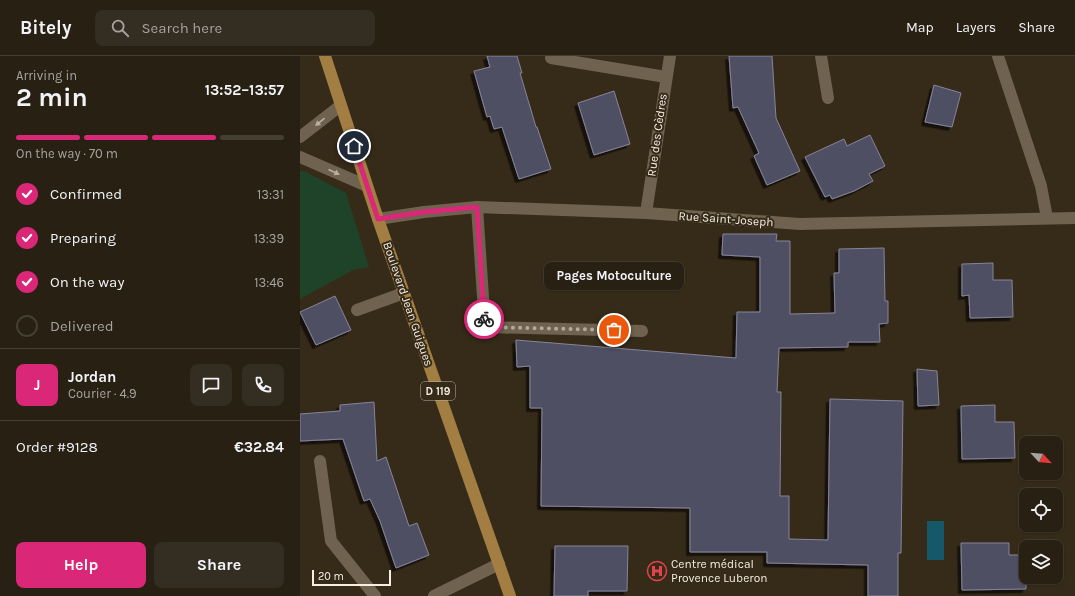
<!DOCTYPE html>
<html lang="en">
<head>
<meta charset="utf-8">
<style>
	:root { --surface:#282013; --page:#342d21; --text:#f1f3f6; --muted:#a5a3a0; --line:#443e33; --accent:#db2777 }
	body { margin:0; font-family:Karla,sans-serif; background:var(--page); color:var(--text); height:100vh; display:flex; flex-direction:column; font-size:15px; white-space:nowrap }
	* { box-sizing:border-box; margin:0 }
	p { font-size:13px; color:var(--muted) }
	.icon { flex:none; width:22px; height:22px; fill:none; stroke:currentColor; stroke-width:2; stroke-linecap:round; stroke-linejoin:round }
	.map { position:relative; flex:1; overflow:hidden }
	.side { display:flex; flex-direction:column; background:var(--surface); width:300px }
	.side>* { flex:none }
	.needle { width:26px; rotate:116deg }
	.buttons { position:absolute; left:719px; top:380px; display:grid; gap:8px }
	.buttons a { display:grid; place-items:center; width:44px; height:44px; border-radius:8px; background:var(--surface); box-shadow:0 1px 3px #0004,0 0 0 1px var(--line); font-size:20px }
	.scale { position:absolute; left:12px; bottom:10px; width:79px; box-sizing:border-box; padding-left:4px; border:2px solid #f6eee3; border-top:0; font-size:11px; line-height:14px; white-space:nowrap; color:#f6eee3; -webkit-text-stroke:3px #362b19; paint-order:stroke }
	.pin { position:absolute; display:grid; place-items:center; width:34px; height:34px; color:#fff; margin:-17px; border:2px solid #fff; border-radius:50%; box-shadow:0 1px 4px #0007 }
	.courier { position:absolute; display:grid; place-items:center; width:40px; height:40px; margin:-20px; border:3px solid #db2777; border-radius:50%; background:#fff; color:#222; box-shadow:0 1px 5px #0007 }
	.bubble { position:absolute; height:28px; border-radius:8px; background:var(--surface); box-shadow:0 1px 3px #0004,0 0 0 1px var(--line); font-size:13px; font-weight:700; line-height:28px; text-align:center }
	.overview em { font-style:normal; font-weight:700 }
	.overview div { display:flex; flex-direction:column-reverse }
	.overview { display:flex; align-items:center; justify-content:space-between; height:68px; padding:0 16px }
	h1 { font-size:26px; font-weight:700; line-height:30px }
	.bar { display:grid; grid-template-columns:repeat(4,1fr); gap:6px 4px; align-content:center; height:48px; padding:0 16px }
	.bar i { height:5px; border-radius:3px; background:var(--line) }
	.bar .on { background:var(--accent) }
	.bar p { grid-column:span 4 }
	.line { display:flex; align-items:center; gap:10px; padding:0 16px; border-top:1px solid var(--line) }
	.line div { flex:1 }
	.round { display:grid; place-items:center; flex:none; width:42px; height:42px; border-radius:8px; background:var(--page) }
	ol { padding:0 16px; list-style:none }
	li { display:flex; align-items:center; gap:12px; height:44px }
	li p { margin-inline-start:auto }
	li .icon { padding:4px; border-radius:50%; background:var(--accent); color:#fff; stroke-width:4 }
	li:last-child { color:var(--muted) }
	li i { width:22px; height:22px; border:2px solid var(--line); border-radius:50% }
	.button { display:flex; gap:8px; margin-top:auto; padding:8px 16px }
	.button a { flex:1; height:46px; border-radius:8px; background:var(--accent); color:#fff; font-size:16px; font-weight:700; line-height:46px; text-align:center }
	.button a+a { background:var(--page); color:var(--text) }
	header { display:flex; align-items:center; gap:24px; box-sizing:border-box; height:56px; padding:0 20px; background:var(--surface); border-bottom:1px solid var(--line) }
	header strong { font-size:19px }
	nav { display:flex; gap:22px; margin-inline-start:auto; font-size:14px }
	.search { width:280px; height:36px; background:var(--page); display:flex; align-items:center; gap:10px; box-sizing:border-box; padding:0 14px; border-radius:8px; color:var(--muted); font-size:15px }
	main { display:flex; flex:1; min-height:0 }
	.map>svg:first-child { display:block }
	.green { fill:#1f4329 }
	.water { fill:#145869 }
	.building { fill:#504f64; stroke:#85849b; filter:url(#shadow) }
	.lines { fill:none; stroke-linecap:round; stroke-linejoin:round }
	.service { stroke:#6f624f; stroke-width:12 }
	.minor { stroke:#6f624f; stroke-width:12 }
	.tertiary { stroke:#6f624f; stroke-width:12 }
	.primary { stroke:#a37e43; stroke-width:12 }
	.oneway { fill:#b9afa0 }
	.done { stroke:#b3aa9c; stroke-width:4; stroke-dasharray:0 7.2 }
	.route { stroke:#db2777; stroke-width:5 }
	.labels { text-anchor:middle; stroke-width:4; stroke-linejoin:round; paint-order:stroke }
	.shield { fill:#362b19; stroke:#bcb4a6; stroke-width:1 }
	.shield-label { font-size:11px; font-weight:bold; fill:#f6eee3 }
	.street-label { font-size:12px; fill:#f6eee3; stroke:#362b19 }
	.poi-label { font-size:12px; fill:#f6eee3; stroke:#362b19; text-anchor:start }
</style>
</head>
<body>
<header>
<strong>Bitely</strong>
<div class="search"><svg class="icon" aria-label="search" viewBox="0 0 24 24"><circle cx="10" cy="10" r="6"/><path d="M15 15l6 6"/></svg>Search here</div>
<nav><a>Map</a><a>Layers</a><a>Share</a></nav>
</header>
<main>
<section class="side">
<div class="overview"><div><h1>2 min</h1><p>Arriving in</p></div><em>13:52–13:57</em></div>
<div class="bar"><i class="on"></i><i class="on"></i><i class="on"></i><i></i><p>On the way · 70 m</p></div>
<ol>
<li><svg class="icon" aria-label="check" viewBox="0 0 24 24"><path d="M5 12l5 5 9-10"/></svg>Confirmed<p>13:31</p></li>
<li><svg class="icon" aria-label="check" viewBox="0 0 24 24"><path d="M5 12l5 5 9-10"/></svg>Preparing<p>13:39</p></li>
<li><svg class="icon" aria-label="check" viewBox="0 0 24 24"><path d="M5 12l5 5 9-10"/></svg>On the way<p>13:46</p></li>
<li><i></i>Delivered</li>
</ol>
<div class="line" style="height:72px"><b class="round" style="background:var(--accent);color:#fff">J</b><div><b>Jordan</b><p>Courier · 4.9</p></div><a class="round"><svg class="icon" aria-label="chat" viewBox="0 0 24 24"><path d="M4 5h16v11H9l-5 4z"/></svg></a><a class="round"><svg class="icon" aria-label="phone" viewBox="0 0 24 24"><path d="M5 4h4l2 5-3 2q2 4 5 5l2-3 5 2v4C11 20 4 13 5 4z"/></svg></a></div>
<div class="line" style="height:52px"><div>Order #9128</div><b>€32.84</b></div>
<div class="button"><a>Help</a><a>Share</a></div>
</section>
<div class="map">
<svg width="775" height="540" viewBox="0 0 775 540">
	<defs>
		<filter id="shadow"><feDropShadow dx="-3.5" dy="3.5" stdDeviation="0" flood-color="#0009"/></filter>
	</defs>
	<rect width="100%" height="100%" fill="#362b19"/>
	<path class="green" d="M0 115 6 116 46 137 69 211 53 214 0 243Z"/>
	<rect class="water" x="627" y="465" width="17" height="39"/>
	<g class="building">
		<path d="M187 0H217L222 17H220L236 71H237L251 113 219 123 202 71 194 73 190 60 187 61 174 15 190 11Z"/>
		<path d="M429 0H472L476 62 500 115 467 129 454 100 459 97 438 51 433 52Z"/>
		<path d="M634 29 661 37 652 71 625 66Z"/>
		<path d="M314 35 330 88 294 99 278 47Z"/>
		<path d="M570 79 585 110 569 118 573 125 554 135 532 143 530 139 525 141 505 101 544 83 547 90Z"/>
		<path d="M423 178H477L476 185H490V258L535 257 534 217H539V193L584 192 585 245H588V267L579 268 580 286H548V291L479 292 477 336H481L480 440H489V483L528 484 530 343 603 345 601 497H598V540H568V509L467 507V496H390V452L241 450 242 352H230V310L217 311 216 284 436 302 437 256H460V201L422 199Z"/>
		<path d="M693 207V224H712L713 261 670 262 669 239 662 240V208Z"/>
		<path d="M35 240 51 274 16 289 0 256Z"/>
		<path d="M617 313 637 315 639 349 618 350Z"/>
		<path d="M74 346 77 405 86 401 109 470 117 467 129 499 96 512 80 465 70 443 64 445 43 383 0 385V358L40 355V349Z"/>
		<path d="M695 349V366H714L715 402 662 403 661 350Z"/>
		<path d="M661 487H709V499H726V533L662 534Z"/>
		<path d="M255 490H328L327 535H288V540H254Z"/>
	</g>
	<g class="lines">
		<g class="service">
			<path d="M698 0 741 130 747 162"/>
			<path d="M177 151 185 271 342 275"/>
		</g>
		<g class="minor">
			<path d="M521 0 528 42"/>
			<path d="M251 2 366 21"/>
			<path d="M346 157 370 0"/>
			<path d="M78 163 124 156 177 151 346 157 500 168 775 162"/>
			<path d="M57 254 104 237"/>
			<path d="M20 405 31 485 75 540"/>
			<path d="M134 540 199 508"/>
		</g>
		<g class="tertiary">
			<path d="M0 81 40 50"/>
			<path d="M0 101 67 130"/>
		</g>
		<path class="primary" d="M25 0 78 163 210 540"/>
	</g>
	<defs><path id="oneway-solid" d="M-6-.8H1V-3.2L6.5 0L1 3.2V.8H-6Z"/></defs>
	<g class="oneway">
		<use href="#oneway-solid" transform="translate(20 66) rotate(141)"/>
		<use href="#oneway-solid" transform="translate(34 116) rotate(24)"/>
	</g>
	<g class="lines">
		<path class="done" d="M184 263 185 271 314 274"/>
		<path class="route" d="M54 90 78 163 124 156 177 151 184 263"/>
	</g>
	<defs>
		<g id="hospital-ring" transform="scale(1)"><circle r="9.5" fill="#362b19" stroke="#e0444e" stroke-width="1.5"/><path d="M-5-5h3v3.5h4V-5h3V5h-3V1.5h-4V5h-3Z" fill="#e0444e"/></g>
	</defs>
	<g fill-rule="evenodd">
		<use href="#hospital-ring" x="357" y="515"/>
	</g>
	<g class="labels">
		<rect class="shield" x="121" y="326" width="34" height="18" rx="3"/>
		<g class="shield-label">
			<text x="138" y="339">D 119</text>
		</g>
		<g class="street-label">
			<text transform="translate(357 79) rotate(-82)" y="4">Rue des Cèdres</text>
			<text transform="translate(426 163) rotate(4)" y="4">Rue Saint-Joseph</text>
			<text transform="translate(108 248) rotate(71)" y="4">Boulevard Jean Guigues</text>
		</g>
		<g class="poi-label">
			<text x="371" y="512">Centre médical<tspan x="371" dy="14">Provence Luberon</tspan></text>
		</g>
	</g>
</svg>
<div class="buttons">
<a><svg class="needle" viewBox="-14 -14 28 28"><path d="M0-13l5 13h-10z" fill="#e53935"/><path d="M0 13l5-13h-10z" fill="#a5a3a0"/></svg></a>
<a><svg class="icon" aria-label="locate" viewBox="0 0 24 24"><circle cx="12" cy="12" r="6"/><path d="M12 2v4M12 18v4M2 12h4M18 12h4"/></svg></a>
<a><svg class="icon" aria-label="layers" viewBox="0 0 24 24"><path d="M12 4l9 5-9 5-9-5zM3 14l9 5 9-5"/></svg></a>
</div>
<div class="scale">20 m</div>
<div class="pin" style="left:314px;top:274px;background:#ea580c"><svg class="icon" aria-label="bag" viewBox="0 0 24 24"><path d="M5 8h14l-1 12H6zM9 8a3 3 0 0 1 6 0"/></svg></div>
<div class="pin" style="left:54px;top:90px;background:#1f2937"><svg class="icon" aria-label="home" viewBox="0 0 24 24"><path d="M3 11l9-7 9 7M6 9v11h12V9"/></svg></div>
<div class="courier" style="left:184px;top:263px"><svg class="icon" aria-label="bike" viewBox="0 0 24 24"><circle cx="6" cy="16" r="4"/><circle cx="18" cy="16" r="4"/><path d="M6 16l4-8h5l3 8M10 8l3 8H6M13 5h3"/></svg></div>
<div class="bubble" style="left:244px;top:206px;width:140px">Pages Motoculture</div>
</div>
</main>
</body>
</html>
